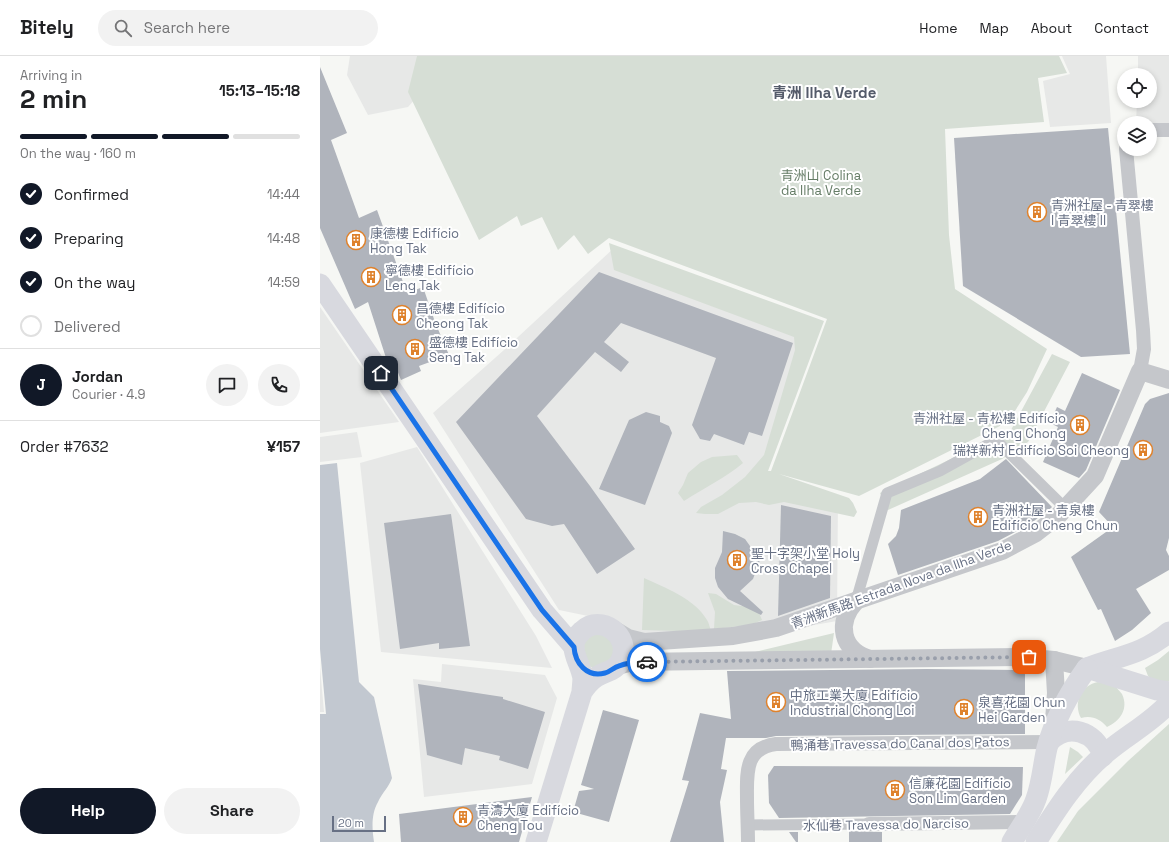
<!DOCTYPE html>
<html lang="en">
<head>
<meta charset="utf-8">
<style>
	:root { --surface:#fff; --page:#f2f2f2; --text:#202124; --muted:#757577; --line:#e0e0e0; --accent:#111827 }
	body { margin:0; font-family:"Space Grotesk","Noto Sans SC",sans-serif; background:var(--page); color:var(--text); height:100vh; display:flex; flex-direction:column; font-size:15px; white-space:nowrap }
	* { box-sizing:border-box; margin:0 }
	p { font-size:13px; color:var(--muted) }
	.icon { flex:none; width:22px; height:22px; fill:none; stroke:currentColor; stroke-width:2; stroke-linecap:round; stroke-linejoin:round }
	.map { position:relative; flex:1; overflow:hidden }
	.sheet { display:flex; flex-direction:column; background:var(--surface); width:320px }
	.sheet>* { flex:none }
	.controls { position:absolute; left:797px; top:12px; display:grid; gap:8px }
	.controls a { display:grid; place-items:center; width:40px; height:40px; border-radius:50%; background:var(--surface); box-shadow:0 2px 6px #0003; font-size:20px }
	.scale { position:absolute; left:12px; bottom:10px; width:54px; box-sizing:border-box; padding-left:4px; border:2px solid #677084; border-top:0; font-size:11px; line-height:14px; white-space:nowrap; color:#677084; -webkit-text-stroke:3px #fff; paint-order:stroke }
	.pin { position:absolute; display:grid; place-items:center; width:34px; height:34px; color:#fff; margin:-17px; border-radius:8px; box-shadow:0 2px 6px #0006 }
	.courier { position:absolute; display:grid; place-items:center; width:40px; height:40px; margin:-20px; border:3px solid #1a73e8; border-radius:50%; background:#fff; color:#222; box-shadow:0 1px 5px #0007 }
	.headline em { font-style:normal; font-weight:700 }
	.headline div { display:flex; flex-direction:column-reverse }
	.headline { display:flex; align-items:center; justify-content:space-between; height:68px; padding:0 20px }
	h1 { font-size:26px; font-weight:700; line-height:30px }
	.bar { display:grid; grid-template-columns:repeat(4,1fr); gap:6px 4px; align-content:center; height:48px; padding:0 20px }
	.bar i { height:5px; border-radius:3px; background:var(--line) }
	.bar .selected { background:var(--accent) }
	.bar p { grid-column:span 4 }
	.line { display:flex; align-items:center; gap:10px; padding:0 20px; border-top:1px solid var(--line) }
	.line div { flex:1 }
	.round { display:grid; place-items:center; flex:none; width:42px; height:42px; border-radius:21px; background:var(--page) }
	ol { padding:0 20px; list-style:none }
	li { display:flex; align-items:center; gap:12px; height:44px }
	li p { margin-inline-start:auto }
	li .icon { padding:4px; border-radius:50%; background:var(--accent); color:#fff; stroke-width:4 }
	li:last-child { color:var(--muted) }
	li i { width:22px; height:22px; border:2px solid var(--line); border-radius:50% }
	.button { display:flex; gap:8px; margin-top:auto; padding:8px 20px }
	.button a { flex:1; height:46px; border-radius:24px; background:var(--accent); color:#fff; font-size:16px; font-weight:700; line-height:46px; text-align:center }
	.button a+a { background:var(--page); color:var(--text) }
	header { display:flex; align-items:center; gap:24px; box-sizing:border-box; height:56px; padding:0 20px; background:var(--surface); border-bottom:1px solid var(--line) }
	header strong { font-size:19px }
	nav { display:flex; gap:22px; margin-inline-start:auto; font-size:14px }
	.search { width:280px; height:36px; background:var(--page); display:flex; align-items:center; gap:10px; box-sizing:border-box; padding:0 14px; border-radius:22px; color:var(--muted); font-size:15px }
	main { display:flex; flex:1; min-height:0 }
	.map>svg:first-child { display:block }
	.built { fill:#e7e8e7 }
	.green { fill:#d6ded5 }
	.water { fill:#c2c8d0 }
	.building { fill:#b0b4bc }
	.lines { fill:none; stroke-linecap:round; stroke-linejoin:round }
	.pedestrian { stroke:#c5c7cb; stroke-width:11 }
	.minor { stroke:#c5c7cb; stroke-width:14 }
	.tertiary { stroke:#c5c7cb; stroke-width:18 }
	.secondary { stroke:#d8d9df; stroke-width:21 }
	.done { stroke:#999fab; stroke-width:4; stroke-dasharray:0 7.2 }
	.route { stroke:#1a73e8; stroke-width:5 }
	.labels { text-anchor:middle; stroke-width:4; stroke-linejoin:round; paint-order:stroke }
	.park-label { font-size:13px; fill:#657c66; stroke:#fff }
	.poi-label { font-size:13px; fill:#677084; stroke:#fff; text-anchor:start }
	.street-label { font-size:13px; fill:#677084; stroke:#fff }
	.quarter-label { font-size:15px; font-weight:bold; fill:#545b6a; stroke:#fff }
</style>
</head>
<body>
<header>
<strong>Bitely</strong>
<div class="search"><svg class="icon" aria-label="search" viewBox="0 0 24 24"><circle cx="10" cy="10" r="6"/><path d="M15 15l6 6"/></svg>Search here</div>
<nav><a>Home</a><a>Map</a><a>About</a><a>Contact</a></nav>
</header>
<main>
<section class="sheet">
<div class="headline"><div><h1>2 min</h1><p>Arriving in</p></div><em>15:13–15:18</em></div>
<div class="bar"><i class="selected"></i><i class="selected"></i><i class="selected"></i><i></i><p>On the way · 160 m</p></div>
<ol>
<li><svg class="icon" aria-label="check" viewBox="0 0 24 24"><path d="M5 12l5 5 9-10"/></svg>Confirmed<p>14:44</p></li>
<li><svg class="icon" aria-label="check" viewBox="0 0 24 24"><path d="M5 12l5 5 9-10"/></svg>Preparing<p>14:48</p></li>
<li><svg class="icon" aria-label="check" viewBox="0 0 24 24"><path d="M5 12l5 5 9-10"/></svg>On the way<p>14:59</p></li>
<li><i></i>Delivered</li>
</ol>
<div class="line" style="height:72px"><b class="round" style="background:var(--accent);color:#fff">J</b><div><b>Jordan</b><p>Courier · 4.9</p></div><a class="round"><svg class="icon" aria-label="chat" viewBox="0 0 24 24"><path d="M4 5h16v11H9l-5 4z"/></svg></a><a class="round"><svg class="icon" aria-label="phone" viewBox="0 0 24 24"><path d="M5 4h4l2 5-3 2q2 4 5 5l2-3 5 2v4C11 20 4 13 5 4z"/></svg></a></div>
<div class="line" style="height:52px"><div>Order #7632</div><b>¥157</b></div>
<div class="button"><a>Help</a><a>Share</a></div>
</section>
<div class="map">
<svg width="849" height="786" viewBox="0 0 849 786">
	<rect width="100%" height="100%" fill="#f6f7f4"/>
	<g class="built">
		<path d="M30 0H113L103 34 88 51 48 59 27 19Z"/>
		<path d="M742 0H786L791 67 730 71 723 25 750 18Z"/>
		<path d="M818 0H849V68L816 67 817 45H830V19H818Z"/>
		<path d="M295 191 494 267 445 418 518 441 517 565 460 575 324 581 268 560 239 554 113 357 184 294Z"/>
		<path d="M0 251 79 366 0 377Z"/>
		<path d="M37 376 42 401 0 406V381Z"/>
		<path d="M97 391 216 580 232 612 61 596 40 407Z"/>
		<path d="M122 608 225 619 237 642 212 728 104 741 93 623 121 626Z"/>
		<path d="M0 611 4 656H0Z"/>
	</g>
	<g class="green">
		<path d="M97 0H739L747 17 718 22 724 66 625 73 629 179 635 233 727 293 707 336 688 366 539 440 459 418 529 442 533 447 537 456 534 461 464 446 449 449 436 446 419 447 398 458H385L376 457 381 451 402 439 425 421 444 399 475 294 474 281 294 214 289 187 504 265 448 415H451L507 263 289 182 268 198 254 179 238 194 222 161 201 170 197 160 159 184 88 36Z"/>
		<path d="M732 298 750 306 708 386 682 403 568 454 560 437 691 374Z"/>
		<path d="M417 399 423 407C405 422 384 432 364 445L358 437 363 429 368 417 381 406 392 401Z"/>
		<path d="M324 522C344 531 375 543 387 564 389 567 390 572 391 576L322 574Z"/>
		<path d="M388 537 396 538 414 549 437 552 442 564 431 569 394 573 395 556Z"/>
		<path d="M269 576 292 580 295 603 273 612 267 609 261 585Z"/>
		<path d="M514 577 511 598 435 596Z"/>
		<path d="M849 595V625L847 627 834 626 828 620 825 612 838 604Z"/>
		<path d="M778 626C783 627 791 628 796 631 798 633 800 636 802 638 809 653 800 665 787 671 780 663 772 659 761 662 753 647 761 629 778 626Z"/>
		<path d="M849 668V786H737L758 755 808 705Z"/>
		<path d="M750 691 758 696 763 701 745 718Z"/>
	</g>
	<path class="water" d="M17 407 39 626 54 641 72 722C69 731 62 737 58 746 51 758 52 773 54 786H0V658H6L0 593V409Z"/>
	<g class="building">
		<path d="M0 11 27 77 11 84 39 162 57 154 87 237 103 231 115 266 129 299 99 310 101 315 81 324 73 304 67 305 48 246 35 253 0 172Z"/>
		<path d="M788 72 810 298 761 301 643 230 634 82Z"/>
		<path d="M279 216 473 287 442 380 429 376 424 389 394 378 390 385 380 383 372 369 396 302 301 267 284 286 309 306 301 316 275 296 217 360 270 430 315 493 277 518 244 468 232 470 206 463 136 366Z"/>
		<path d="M762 317 800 334 766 414 759 422 723 406 738 371 730 367 737 351 745 355Z"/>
		<path d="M849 337V482L846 494 849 500V514L816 533 831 557 812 574 795 585 781 553 778 554 751 501 793 471 779 456 825 348 830 343Z"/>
		<path d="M326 356 340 360V366L349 370 352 377 325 449 279 433 309 364Z"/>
		<path d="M686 403 732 451 731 452 710 468 678 485 578 519 568 488 576 480 579 472 581 454 660 423Z"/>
		<path d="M461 449 511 460 510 542 458 560Z"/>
		<path d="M131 458 150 590 119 593V587L80 593 64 467Z"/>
		<path d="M403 475 415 478 425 483 440 504 433 523 420 535 443 556 441 559 408 543 398 531 395 522V512L402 496Z"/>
		<path d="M607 613 705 614V678L456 680 446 682H406L401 713 407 714 400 746 404 786H350L369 725 362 724 380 657 411 663 407 615Z"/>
		<path d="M98 628 183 641V643L225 656 208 713 179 704 180 700 145 692 142 709 107 699Z"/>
		<path d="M283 654 319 664 289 766 253 756 259 735 274 733 261 729Z"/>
		<path d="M454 710 703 711 702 739 690 758 459 762 449 747 448 719Z"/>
		<path d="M212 741 199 786H81L79 758Z"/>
		<path d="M529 775 562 776V786H529Z"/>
		<path d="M469 776H478V786H476Z"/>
	</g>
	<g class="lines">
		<g class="pedestrian">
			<path d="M536 545 567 437 620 415 676 384 745 452"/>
			<path d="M428 769 549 768"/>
		</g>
		<g class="minor">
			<path d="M830 74H849"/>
			<path d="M806 93 823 274 824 293 820 315"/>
			<path d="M549 768 703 766"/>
			<path d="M428 786C428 772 427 757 427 743 427 718 424 692 456 688L729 686"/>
		</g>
		<g class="tertiary">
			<path d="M536 545C516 567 521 594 550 603"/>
			<path d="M293 573 308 582 324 586 413 580 456 572 682 495 716 477 738 460 775 420 820 315 849 324"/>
			<path d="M734 604 736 637 734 665"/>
			<path d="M297 610 313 606 700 601 734 604 767 612"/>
		</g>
		<g class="secondary">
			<path d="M0 228 222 554 254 591"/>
			<path d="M767 612C798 600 822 599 849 576"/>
			<path d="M767 612 837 634 849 636"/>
			<path d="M729 686C747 666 776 675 783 700"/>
			<path d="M216 786 262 636C262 630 264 623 262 618 258 602 246 589 262 575 281 557 312 580 301 604 296 615 286 615 276 621 270 625 266 630 262 636"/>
			<path d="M692 786C700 772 711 758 716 743 722 727 723 709 727 692 735 662 749 637 767 612"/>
			<path d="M716 786C736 754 757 721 786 697 807 679 831 667 849 647"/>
		</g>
	</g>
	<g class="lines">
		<path class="done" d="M327 606 709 601"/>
		<path class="route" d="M61 317 222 554 254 591C255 607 267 622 285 617 290 616 294 611 299 610 308 606 318 606 327 606"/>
	</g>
	<defs>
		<g id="building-ring" transform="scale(1)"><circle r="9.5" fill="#fff" stroke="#df822c" stroke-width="1.5"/><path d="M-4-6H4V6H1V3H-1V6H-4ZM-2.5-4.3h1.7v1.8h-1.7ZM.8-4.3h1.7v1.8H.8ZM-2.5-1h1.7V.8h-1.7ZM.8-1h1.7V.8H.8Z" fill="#df822c"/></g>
	</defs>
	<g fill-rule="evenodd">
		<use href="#building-ring" x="717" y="156"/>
		<use href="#building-ring" x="36" y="184"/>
		<use href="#building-ring" x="51" y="221"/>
		<use href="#building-ring" x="82" y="259"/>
		<use href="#building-ring" x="95" y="293"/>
		<use href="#building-ring" x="760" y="369"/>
		<use href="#building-ring" x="823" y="394"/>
		<use href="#building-ring" x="658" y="461"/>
		<use href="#building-ring" x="417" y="504"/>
		<use href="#building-ring" x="456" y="646"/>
		<use href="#building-ring" x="644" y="653"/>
		<use href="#building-ring" x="575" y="734"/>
		<use href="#building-ring" x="143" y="761"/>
	</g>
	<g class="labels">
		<g class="park-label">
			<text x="501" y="124">青洲山 Colina<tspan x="501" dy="15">da Ilha Verde</tspan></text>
		</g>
		<g class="poi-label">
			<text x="731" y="154">青洲社屋 - 青翠樓<tspan x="731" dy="15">I 青翠樓 II</tspan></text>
			<text x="50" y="182">康德樓 Edifício<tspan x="50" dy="15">Hong Tak</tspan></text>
			<text x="65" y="219">寧德樓 Edifício<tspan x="65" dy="15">Leng Tak</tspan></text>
			<text x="96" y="257">昌德樓 Edifício<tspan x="96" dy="15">Cheong Tak</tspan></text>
			<text x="109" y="291">盛德樓 Edifício<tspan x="109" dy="15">Seng Tak</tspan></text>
			<text x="746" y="367" text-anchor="end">青洲社屋 - 青松樓 Edifício<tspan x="746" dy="15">Cheng Chong</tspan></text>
			<text x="809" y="399" text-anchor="end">瑞祥新村 Edifício Soi Cheong</text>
			<text x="672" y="459">青洲社屋 - 青泉樓<tspan x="672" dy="15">Edifício Cheng Chun</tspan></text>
			<text x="431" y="502">聖十字架小堂 Holy<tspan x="431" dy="15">Cross Chapel</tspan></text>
			<text x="470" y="644">中旅工業大廈 Edifício<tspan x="470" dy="15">Industrial Chong Loi</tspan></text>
			<text x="658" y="651">泉喜花園 Chun<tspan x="658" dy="15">Hei Garden</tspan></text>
			<text x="589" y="732">信廉花園 Edifício<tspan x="589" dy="15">Son Lim Garden</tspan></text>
			<text x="157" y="759">青濤大廈 Edifício<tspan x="157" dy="15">Cheng Tou</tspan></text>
		</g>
		<g class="street-label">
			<text transform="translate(581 528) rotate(-20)" y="5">青洲新馬路 Estrada Nova da Ilha Verde</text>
			<text transform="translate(580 687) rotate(-1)" y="5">鴨涌巷 Travessa do Canal dos Patos</text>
			<text transform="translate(566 768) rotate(-1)" y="5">水仙巷 Travessa do Narciso</text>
		</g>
		<g class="quarter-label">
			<text x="504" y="42">青洲 Ilha Verde</text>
		</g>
	</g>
</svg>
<div class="controls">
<a><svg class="icon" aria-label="locate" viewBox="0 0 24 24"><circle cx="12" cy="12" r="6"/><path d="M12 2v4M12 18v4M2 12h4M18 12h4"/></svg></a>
<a><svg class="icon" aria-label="layers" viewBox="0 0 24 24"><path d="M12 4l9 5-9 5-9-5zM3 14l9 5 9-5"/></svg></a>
</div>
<div class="scale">20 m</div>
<div class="pin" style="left:709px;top:601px;background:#ea580c"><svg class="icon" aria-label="bag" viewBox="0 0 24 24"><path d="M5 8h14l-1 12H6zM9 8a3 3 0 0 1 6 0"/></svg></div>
<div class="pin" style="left:61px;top:317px;background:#1f2937"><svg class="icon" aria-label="home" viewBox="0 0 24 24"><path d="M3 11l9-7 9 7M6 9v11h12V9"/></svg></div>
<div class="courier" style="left:327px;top:606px"><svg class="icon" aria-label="car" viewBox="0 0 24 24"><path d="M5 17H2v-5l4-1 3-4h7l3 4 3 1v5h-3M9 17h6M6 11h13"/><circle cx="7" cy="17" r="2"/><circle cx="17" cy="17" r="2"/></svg></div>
</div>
</main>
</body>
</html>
